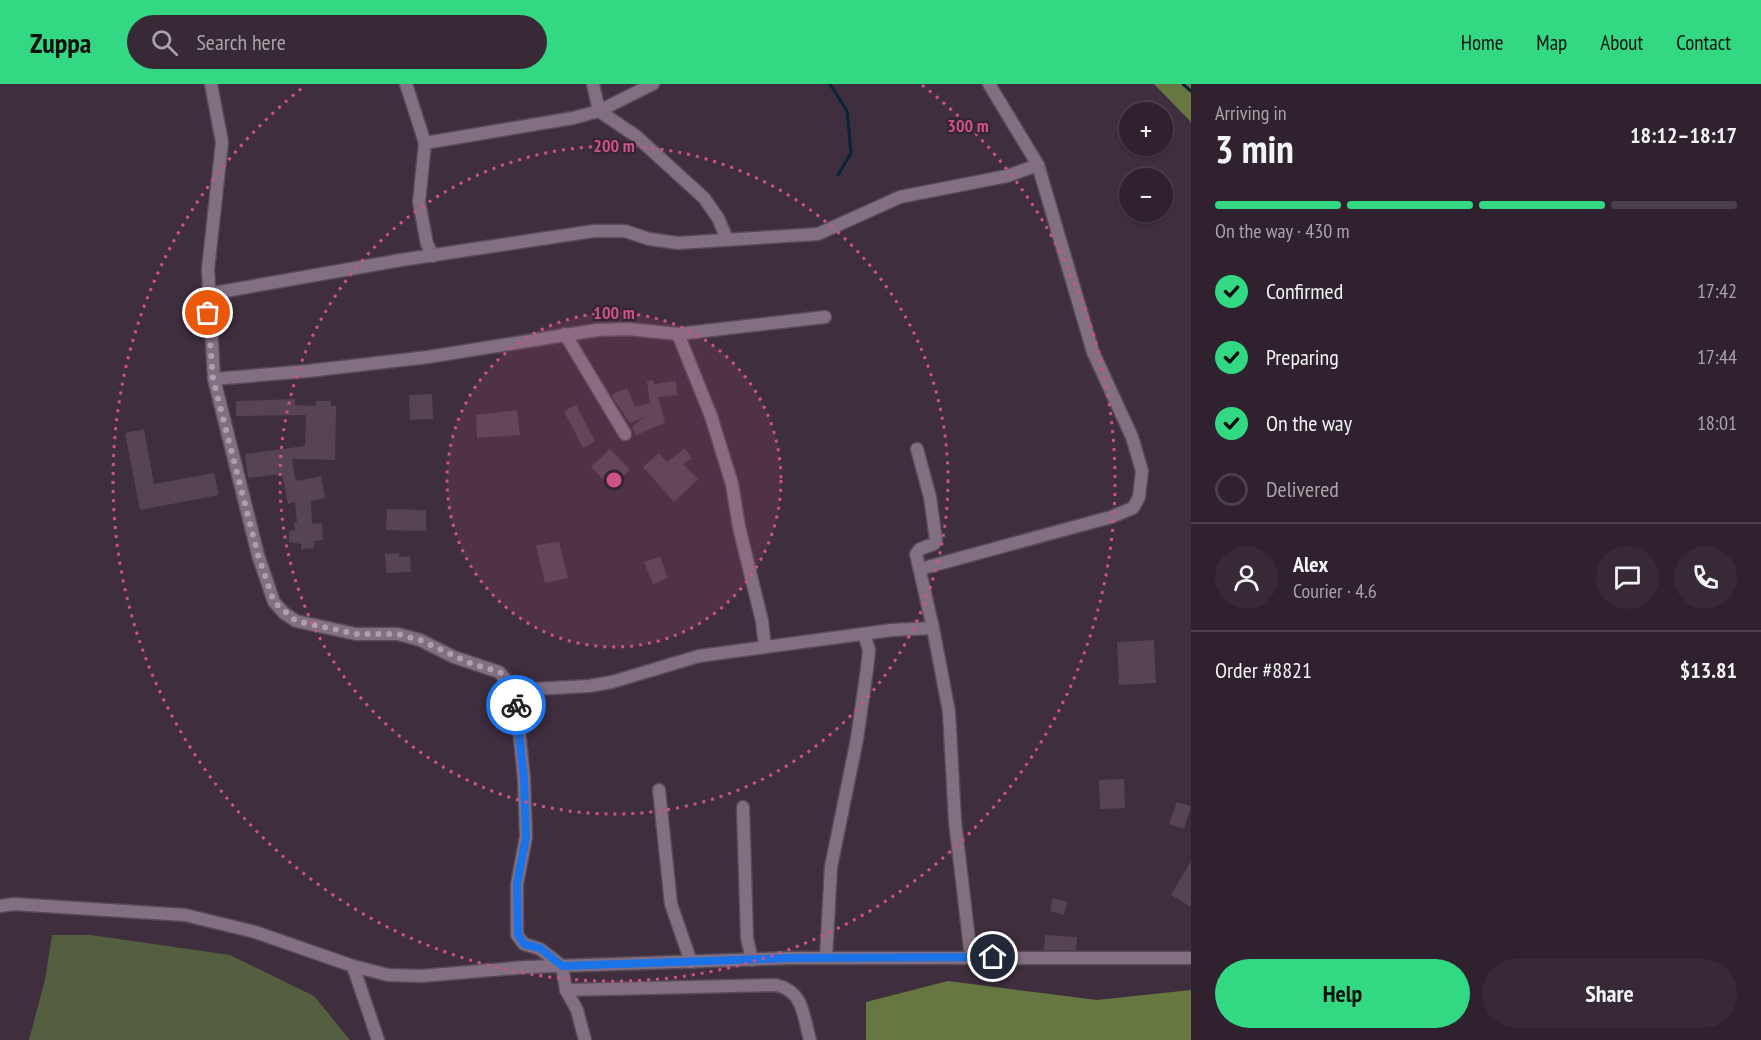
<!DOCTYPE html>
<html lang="en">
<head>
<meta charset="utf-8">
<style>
	:root { --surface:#2f222e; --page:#372a36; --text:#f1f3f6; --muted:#a7a4aa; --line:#4a3f4a; --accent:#32d882 }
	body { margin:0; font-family:"PT Sans Narrow",sans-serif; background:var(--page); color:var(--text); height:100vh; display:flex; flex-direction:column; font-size:22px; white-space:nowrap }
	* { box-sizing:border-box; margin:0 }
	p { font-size:20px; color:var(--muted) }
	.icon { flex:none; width:33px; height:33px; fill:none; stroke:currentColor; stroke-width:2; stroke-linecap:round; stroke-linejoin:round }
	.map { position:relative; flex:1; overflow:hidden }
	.drawer { display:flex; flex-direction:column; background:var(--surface); width:570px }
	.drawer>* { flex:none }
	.controls { position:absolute; left:1119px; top:18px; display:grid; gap:12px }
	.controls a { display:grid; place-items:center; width:54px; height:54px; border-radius:50%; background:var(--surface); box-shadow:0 2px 4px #0004,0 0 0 2px var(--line); font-size:30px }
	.pin { position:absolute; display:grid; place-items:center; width:51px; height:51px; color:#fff; margin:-26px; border:3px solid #fff; border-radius:50%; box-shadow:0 2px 6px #0007 }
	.courier { position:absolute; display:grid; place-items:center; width:60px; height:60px; margin:-30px; border:4px solid #1a73e8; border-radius:50%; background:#fff; color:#222; box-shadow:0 2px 8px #0007 }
	.headline em { font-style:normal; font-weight:600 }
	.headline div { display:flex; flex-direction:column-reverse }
	.headline { display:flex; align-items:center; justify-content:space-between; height:102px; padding:0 24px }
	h1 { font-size:39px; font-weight:600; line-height:45px }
	.bar { display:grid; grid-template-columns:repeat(4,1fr); gap:9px 6px; align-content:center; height:72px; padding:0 24px }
	.bar i { height:8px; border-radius:4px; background:var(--line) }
	.bar .on { background:var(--accent) }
	.bar p { grid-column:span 4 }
	.line { display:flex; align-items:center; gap:15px; padding:0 24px; border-top:2px solid var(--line) }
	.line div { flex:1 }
	.round { display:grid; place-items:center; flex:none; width:63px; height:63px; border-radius:32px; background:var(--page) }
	ol { padding:0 24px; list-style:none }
	li { display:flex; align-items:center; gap:18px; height:66px }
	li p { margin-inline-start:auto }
	li .icon { padding:6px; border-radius:50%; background:var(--accent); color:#111; stroke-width:4 }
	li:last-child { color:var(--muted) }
	li i { width:33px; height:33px; border:3px solid var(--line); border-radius:50% }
	.button { display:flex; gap:12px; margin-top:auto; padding:12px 24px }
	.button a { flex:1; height:69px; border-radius:36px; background:var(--accent); color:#111; font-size:24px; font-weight:600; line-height:69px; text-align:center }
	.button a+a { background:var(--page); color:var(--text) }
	header { display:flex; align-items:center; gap:36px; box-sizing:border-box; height:84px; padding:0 30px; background:var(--accent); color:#111 }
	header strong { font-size:28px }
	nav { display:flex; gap:33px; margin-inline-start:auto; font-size:21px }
	.search { width:420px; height:54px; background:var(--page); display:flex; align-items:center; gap:15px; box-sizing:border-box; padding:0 21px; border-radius:33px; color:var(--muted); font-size:22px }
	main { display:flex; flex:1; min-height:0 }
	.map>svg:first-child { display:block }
	.green { fill:#545f3f }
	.forest { fill:#667742 }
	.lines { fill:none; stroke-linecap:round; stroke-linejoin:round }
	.stream { stroke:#062536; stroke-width:3 }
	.building { fill:#564455 }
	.minor-casing { stroke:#584a57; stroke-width:15 }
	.minor { stroke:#836f82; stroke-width:12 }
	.done { stroke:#ada0ac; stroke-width:6; stroke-dasharray:0 10.8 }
	.route { stroke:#1a73e8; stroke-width:8 }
	.ring { fill:none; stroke:#cd5385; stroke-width:3; stroke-dasharray:3 6 }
	.centre { fill:#cd5385; stroke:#342434; stroke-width:3 }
	.ring-label { font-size:18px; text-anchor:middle; font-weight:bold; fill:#cd5385; stroke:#342434; stroke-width:4.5; stroke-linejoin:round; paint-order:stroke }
</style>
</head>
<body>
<header>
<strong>Zuppa</strong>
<div class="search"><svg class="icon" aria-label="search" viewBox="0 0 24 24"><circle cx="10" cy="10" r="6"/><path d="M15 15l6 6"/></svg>Search here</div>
<nav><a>Home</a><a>Map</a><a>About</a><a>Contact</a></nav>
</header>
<main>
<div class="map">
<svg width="1191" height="956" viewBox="0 0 1191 956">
	<rect width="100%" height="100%" fill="#3f2e3e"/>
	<path class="green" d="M52 851H91L230 871 314 912 350 956H29L45 896Z"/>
	<g class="forest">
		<path d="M1154 0H1191V40L1190 37Z"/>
		<path d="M948 897 1097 916 1191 906V956H866V918Z"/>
	</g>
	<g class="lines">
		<g class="stream">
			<path d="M830 0 847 27 851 69 838 91"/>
			<path d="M1183 0 1191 7"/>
		</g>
	</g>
	<g class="building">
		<path d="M653 296 654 300 676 297 677 311 658 313 665 339 636 351 632 343 644 333 630 339 611 311 627 304 635 323 650 319 647 297Z"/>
		<path d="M432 310 433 335 410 336 409 311Z"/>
		<path d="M295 315V321L316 322V317H331V322H336L335 376 292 375 295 394 298 397 321 392 325 414 311 417 312 440 322 439 323 456 314 457V464L301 465V460L289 458V447L295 446 294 438H297L295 418 288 420 282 390 248 394 245 370 305 362 306 331 236 332V317Z"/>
		<path d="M576 321 595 357 583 364 564 327Z"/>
		<path d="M517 326 520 351 477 354 476 331Z"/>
		<path d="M144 345 154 400 214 389 219 411 140 426 125 349Z"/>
		<path d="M685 364 692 374 683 380 698 395 674 418 643 383 659 369 667 378Z"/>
		<path d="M610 365 630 386 611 404 591 383Z"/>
		<path d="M387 425 426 426V447L386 446Z"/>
		<path d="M559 458 568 494 545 499 536 461Z"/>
		<path d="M399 469V473L410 472 411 488 386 489 385 470Z"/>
		<path d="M660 473 668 494 653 500 644 478Z"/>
		<path d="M1154 556 1156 599 1119 601 1117 558Z"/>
		<path d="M1124 695 1125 724 1100 725 1099 696Z"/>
		<path d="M1177 718 1191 722 1184 745 1169 740Z"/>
		<path d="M1191 777V823L1171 811Z"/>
		<path d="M1053 814 1067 818 1064 831 1050 827Z"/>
		<path d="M1045 851 1077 853 1076 866H1044Z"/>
	</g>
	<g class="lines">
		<g class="minor-casing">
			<g id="minor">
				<path d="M211 0 222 58 208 185 214 295 258 471 274 518 284 529 296 537 356 550H398L420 556 454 573 499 588 515 606 524 695 526 753 517 800V851L524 860 540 865 562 882 566 906 577 926 585 956"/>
				<path d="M406 0 425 59 419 118 427 160 433 172"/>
				<path d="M593 0 599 27 636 52 704 114 718 134 727 155"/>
				<path d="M425 59 573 34 599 27 653 0"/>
				<path d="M208 210 401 176 594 147H625L649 155 678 159 818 150 900 113 1007 92 1038 81"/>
				<path d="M565 250 625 350"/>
				<path d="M678 250 711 332 732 400 739 443 762 537 765 563"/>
				<path d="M214 295 308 287 428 273 597 246 628 245 678 250 825 233"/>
				<path d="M920 485 1111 433 1133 424 1139 413 1142 387 1132 353 1093 268 1038 81 989 0"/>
				<path d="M933 544 949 628 955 737 971 873"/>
				<path d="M515 606 589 602 612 598 699 572 892 546 933 544 916 470 920 465 934 460 936 456 930 413 917 365"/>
				<path d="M659 706 671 820 691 878"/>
				<path d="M743 723 747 854 752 876"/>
				<path d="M0 822 14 820 185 831 255 848 353 882 388 891 421 892 527 883 791 874H1191"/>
				<path d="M826 874 831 783 857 655 867 585 869 566 864 550"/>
				<path d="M353 882 378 956"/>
				<path d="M566 906 776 901C804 907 803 932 810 956"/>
			</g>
		</g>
		<use href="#minor" class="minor"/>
	</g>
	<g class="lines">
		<path class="done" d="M208 229 213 295 258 471 274 518 296 537 356 550H398L420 556 472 580 500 588 515 606 516 621"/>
		<path class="route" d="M516 621 524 695 526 753 517 800 518 851 524 860 540 864 562 882 791 874 993 873"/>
	</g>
	<circle cx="614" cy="396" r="167" fill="#cd5385" fill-opacity=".12"/>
	<g class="ring">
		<circle cx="614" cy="396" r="167"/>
		<circle cx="614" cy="396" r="334"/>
		<path d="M922 1A501 501 0 1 1 306 1"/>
	</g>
	<circle cx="614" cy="396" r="9" class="centre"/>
	<g class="ring-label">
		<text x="968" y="48">300 m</text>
		<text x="614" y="68">200 m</text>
		<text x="614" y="235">100 m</text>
	</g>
</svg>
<div class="controls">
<a>+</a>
<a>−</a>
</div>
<div class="pin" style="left:208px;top:229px;background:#ea580c"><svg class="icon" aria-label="bag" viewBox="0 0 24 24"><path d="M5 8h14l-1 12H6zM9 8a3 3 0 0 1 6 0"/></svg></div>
<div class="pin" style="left:993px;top:873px;background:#1f2937"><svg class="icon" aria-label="home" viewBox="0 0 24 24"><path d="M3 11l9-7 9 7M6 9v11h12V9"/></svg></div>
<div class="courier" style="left:516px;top:621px"><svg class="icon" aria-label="bike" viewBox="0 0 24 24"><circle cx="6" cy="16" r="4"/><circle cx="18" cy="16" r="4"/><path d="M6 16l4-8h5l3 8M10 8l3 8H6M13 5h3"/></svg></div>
</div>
<section class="drawer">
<div class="headline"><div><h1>3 min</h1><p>Arriving in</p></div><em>18:12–18:17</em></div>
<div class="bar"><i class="on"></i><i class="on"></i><i class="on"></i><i></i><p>On the way · 430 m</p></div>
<ol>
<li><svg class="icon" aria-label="check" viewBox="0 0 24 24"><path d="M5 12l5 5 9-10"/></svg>Confirmed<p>17:42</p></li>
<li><svg class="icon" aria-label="check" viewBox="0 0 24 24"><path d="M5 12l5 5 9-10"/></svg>Preparing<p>17:44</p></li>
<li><svg class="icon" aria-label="check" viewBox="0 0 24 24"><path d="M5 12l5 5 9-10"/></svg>On the way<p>18:01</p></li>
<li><i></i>Delivered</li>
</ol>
<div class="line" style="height:108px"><a class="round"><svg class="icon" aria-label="person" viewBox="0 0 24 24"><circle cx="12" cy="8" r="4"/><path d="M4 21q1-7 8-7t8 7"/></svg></a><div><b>Alex</b><p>Courier · 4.6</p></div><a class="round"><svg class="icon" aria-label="chat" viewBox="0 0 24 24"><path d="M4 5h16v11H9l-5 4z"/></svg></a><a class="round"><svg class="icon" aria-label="phone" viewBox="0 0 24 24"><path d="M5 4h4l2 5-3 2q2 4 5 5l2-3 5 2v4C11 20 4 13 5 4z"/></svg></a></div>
<div class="line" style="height:78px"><div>Order #8821</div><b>$13.81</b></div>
<div class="button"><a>Help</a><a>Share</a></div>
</section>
</main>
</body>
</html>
